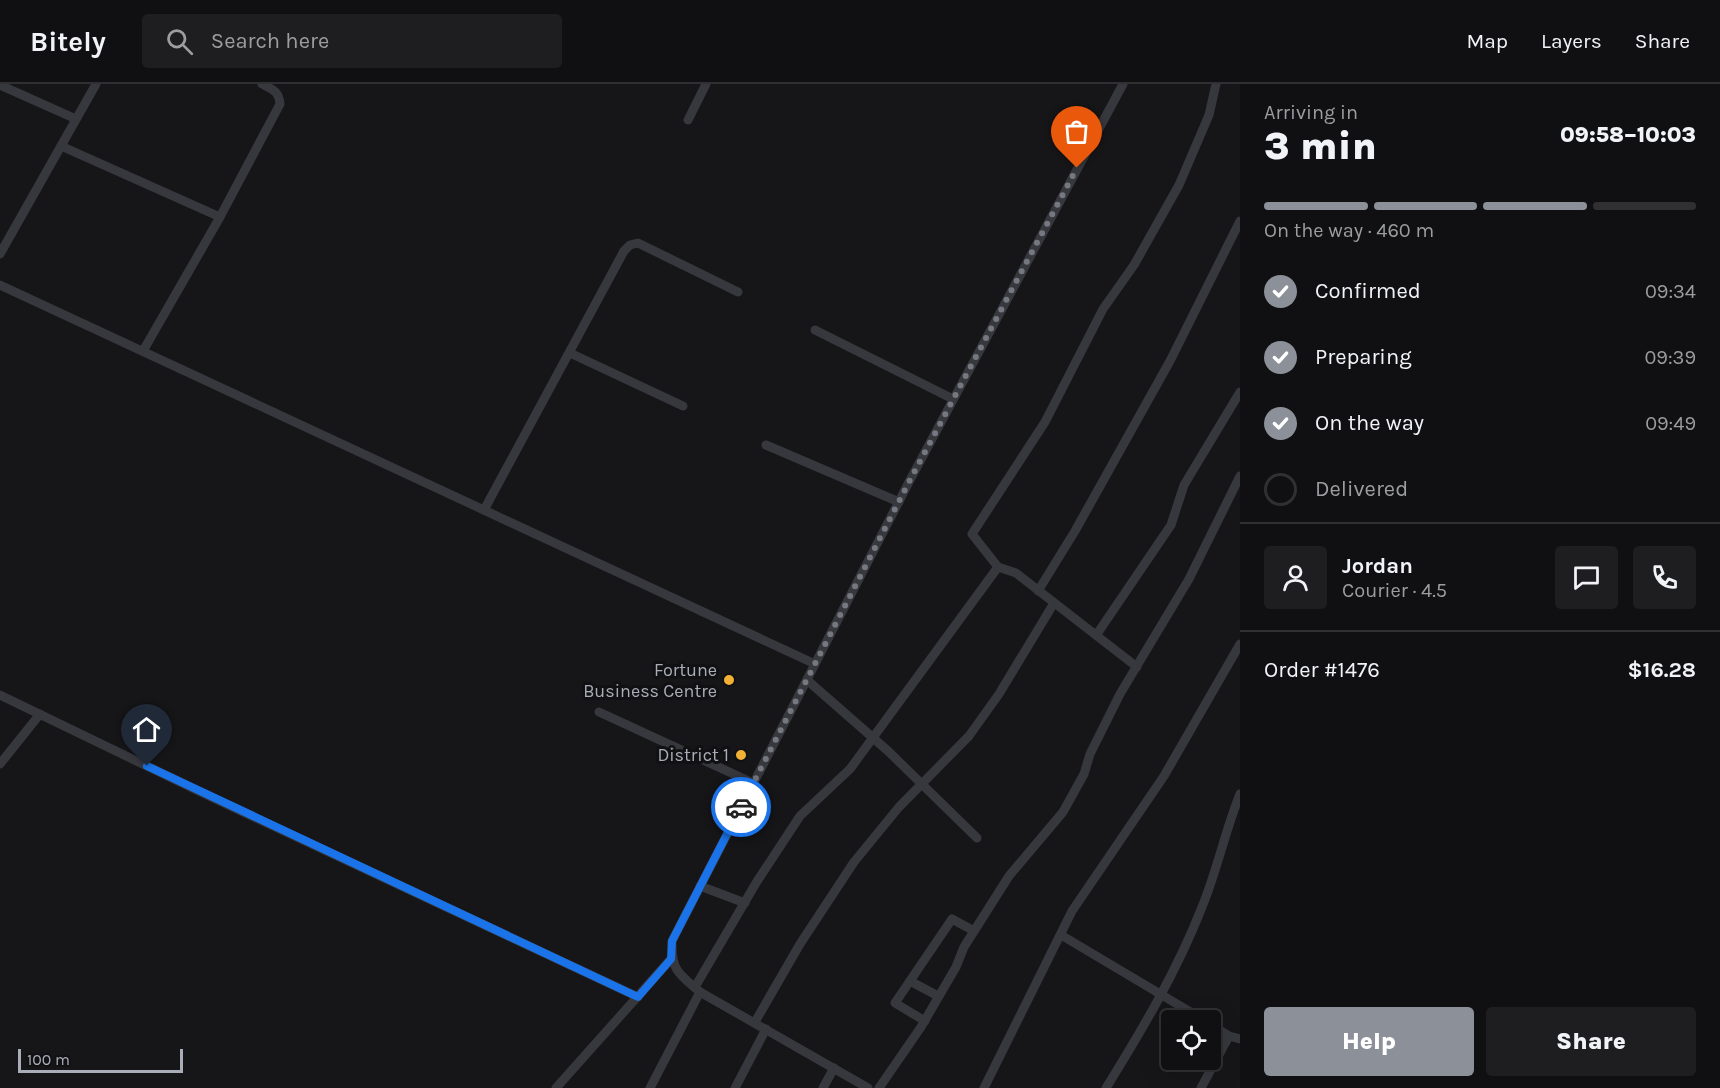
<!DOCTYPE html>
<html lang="en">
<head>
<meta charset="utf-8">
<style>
	:root { --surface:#101012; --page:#1e1e20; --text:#f1f3f6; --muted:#9c9d9f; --line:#303032; --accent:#8c9099 }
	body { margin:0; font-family:Karla,sans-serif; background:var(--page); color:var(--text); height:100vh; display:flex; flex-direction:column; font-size:22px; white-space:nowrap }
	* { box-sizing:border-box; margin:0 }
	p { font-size:20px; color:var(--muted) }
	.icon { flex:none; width:33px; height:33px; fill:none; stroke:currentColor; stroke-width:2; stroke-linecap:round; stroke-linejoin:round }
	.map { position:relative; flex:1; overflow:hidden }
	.sheet { display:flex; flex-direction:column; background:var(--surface); width:480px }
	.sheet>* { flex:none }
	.fabs { position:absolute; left:1161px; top:926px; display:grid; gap:12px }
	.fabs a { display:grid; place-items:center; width:60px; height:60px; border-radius:6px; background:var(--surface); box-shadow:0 6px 24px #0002,0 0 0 2px var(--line); font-size:30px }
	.scale { position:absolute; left:18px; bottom:15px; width:165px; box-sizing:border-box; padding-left:6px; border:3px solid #a8adb8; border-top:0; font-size:16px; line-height:21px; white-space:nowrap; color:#a8adb8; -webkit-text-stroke:4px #111113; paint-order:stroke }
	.pin { position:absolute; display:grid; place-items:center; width:51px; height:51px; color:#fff; margin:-62px -26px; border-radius:50% 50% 50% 0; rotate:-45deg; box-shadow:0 0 6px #0007 }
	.pin .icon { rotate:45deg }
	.courier { position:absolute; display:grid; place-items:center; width:60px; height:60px; margin:-30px; border:4px solid #1a73e8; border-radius:50%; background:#fff; color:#222; box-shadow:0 2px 8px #0007 }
	.overview em { font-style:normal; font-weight:800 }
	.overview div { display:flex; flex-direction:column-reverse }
	.overview { display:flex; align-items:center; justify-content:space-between; height:102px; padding:0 24px }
	h1 { font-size:39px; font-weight:800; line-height:45px }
	.bar { display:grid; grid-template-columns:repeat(4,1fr); gap:9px 6px; align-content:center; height:72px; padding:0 24px }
	.bar i { height:8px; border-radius:4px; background:var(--line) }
	.bar .on { background:var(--accent) }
	.bar p { grid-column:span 4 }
	.line { display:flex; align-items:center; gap:15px; padding:0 24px; border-top:2px solid var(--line) }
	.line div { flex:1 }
	.round { display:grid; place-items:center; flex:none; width:63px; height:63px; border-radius:6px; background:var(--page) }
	ol { padding:0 24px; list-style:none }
	li { display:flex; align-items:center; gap:18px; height:66px }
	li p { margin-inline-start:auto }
	li .icon { padding:6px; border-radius:50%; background:var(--accent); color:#fff; stroke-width:4 }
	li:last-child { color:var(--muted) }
	li i { width:33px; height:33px; border:3px solid var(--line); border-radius:50% }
	.cta { display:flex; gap:12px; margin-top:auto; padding:12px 24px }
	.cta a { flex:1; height:69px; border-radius:6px; background:var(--accent); color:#fff; font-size:24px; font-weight:800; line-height:69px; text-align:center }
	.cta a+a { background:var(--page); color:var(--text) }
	header { display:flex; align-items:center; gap:36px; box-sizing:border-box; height:84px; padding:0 30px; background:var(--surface); border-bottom:2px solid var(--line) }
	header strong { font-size:28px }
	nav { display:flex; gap:33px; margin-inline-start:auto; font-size:21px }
	.search { width:420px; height:54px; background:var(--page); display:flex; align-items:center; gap:15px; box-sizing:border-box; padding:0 21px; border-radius:6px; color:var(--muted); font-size:22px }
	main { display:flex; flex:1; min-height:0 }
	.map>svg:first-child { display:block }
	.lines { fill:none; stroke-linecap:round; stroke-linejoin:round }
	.street { stroke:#37383d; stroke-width:9 }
	.done { stroke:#757880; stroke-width:6; stroke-dasharray:0 10.8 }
	.route { stroke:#1a73e8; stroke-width:8 }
	.poi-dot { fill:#f2b134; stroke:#111113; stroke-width:2 }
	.labels { text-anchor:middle; stroke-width:6; stroke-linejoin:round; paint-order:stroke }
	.poi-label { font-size:18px; fill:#a8adb8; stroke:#111113; text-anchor:end }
</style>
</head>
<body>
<header>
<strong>Bitely</strong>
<div class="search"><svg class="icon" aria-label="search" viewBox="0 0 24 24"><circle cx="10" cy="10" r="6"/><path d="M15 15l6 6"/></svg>Search here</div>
<nav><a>Map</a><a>Layers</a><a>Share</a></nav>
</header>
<main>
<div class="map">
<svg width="1240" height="1004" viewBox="0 0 1240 1004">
	<rect width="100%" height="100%" fill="#161618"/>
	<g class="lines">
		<g class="street">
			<path d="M0 1 76 35"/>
			<path d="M688 36 706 0"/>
			<path d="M61 62 220 133"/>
			<path d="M0 170 96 0"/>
			<path d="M0 201 815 580"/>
			<path d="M815 246 953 315"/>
			<path d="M143 267 220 133 280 20C279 7 272 5 262 0"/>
			<path d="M570 269 683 322"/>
			<path d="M766 361 899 418"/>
			<path d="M484 426 624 167 630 161 638 159 738 208"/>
			<path d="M1038 507 1075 447 1170 277 1240 137"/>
			<path d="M1097 550 1171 441 1184 401 1240 308"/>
			<path d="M1137 583 1016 489 998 483 972 450 1045 338 1103 225 1134 181 1179 101 1209 31 1216 0"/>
			<path d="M807 596 888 667 977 754"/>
			<path d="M0 611 211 713 638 913"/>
			<path d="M599 628 753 699"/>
			<path d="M0 680 40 630"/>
			<path d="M700 802 745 819"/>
			<path d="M1061 851 1204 936"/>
			<path d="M910 897 938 912"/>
			<path d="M695 903 756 799 800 732 850 685 998 483"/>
			<path d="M925 937 895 919 952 835 974 847"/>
			<path d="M755 938 800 860 854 778 899 723 969 652 999 610 1054 519"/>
			<path d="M1210 940 1229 952"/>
			<path d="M556 1004 671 875"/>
			<path d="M650 1004 700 908"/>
			<path d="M735 1004 766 945"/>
			<path d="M823 1004 834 984"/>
			<path d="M868 1004 700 908C679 890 671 887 672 857L910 396 1123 0"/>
			<path d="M879 1004 921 943 956 883 964 863 1009 792 1063 728 1084 690 1090 670 1120 610 1189 495 1240 392"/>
			<path d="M984 1004 1072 827 1164 692 1240 560"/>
			<path d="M1106 1004C1142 946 1177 887 1202 823 1217 787 1225 747 1240 710"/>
			<path d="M1201 1004 1229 952 1240 955"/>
		</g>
	</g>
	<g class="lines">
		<path class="done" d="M741 723 910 396 1077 84"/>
		<path class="route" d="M147 682 638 913 671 875 672 857 741 723"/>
	</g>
	<g class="poi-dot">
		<circle cx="729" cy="596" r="6"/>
		<circle cx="741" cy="671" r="6"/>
	</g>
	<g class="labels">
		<g class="poi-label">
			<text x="717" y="592">Fortune<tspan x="717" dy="21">Business Centre</tspan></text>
			<text x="729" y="677">District 1</text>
		</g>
	</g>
</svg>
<div class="fabs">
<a><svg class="icon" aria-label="locate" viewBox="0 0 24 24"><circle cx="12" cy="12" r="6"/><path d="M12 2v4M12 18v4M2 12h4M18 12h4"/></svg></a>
</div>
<div class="scale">100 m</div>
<div class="pin" style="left:1077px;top:84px;background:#ea580c"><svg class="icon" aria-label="bag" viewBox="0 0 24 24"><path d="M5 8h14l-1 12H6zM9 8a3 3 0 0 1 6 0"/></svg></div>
<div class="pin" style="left:147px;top:682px;background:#1f2937"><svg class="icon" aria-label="home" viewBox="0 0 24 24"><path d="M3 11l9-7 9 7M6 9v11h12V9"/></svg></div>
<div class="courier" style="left:741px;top:723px"><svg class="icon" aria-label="car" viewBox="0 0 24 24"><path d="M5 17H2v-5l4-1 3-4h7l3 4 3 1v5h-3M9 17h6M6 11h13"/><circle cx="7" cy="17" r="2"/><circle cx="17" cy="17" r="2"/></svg></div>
</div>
<section class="sheet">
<div class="overview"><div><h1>3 min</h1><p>Arriving in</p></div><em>09:58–10:03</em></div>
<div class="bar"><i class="on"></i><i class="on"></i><i class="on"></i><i></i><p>On the way · 460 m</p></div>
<ol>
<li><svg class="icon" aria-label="check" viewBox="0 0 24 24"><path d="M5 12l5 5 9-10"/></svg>Confirmed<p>09:34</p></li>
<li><svg class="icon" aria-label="check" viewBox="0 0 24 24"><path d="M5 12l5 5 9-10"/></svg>Preparing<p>09:39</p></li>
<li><svg class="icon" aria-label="check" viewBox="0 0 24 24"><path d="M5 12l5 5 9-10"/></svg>On the way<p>09:49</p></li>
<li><i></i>Delivered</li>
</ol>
<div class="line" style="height:108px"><a class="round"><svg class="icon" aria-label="person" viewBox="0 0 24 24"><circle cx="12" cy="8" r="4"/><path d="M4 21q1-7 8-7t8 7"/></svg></a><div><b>Jordan</b><p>Courier · 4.5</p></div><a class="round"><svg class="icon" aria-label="chat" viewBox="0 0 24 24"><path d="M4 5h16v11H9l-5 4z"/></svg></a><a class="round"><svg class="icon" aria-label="phone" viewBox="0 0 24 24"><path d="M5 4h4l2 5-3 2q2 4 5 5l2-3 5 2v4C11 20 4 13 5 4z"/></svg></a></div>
<div class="line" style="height:78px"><div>Order #1476</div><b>$16.28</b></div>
<div class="cta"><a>Help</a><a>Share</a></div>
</section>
</main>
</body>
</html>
